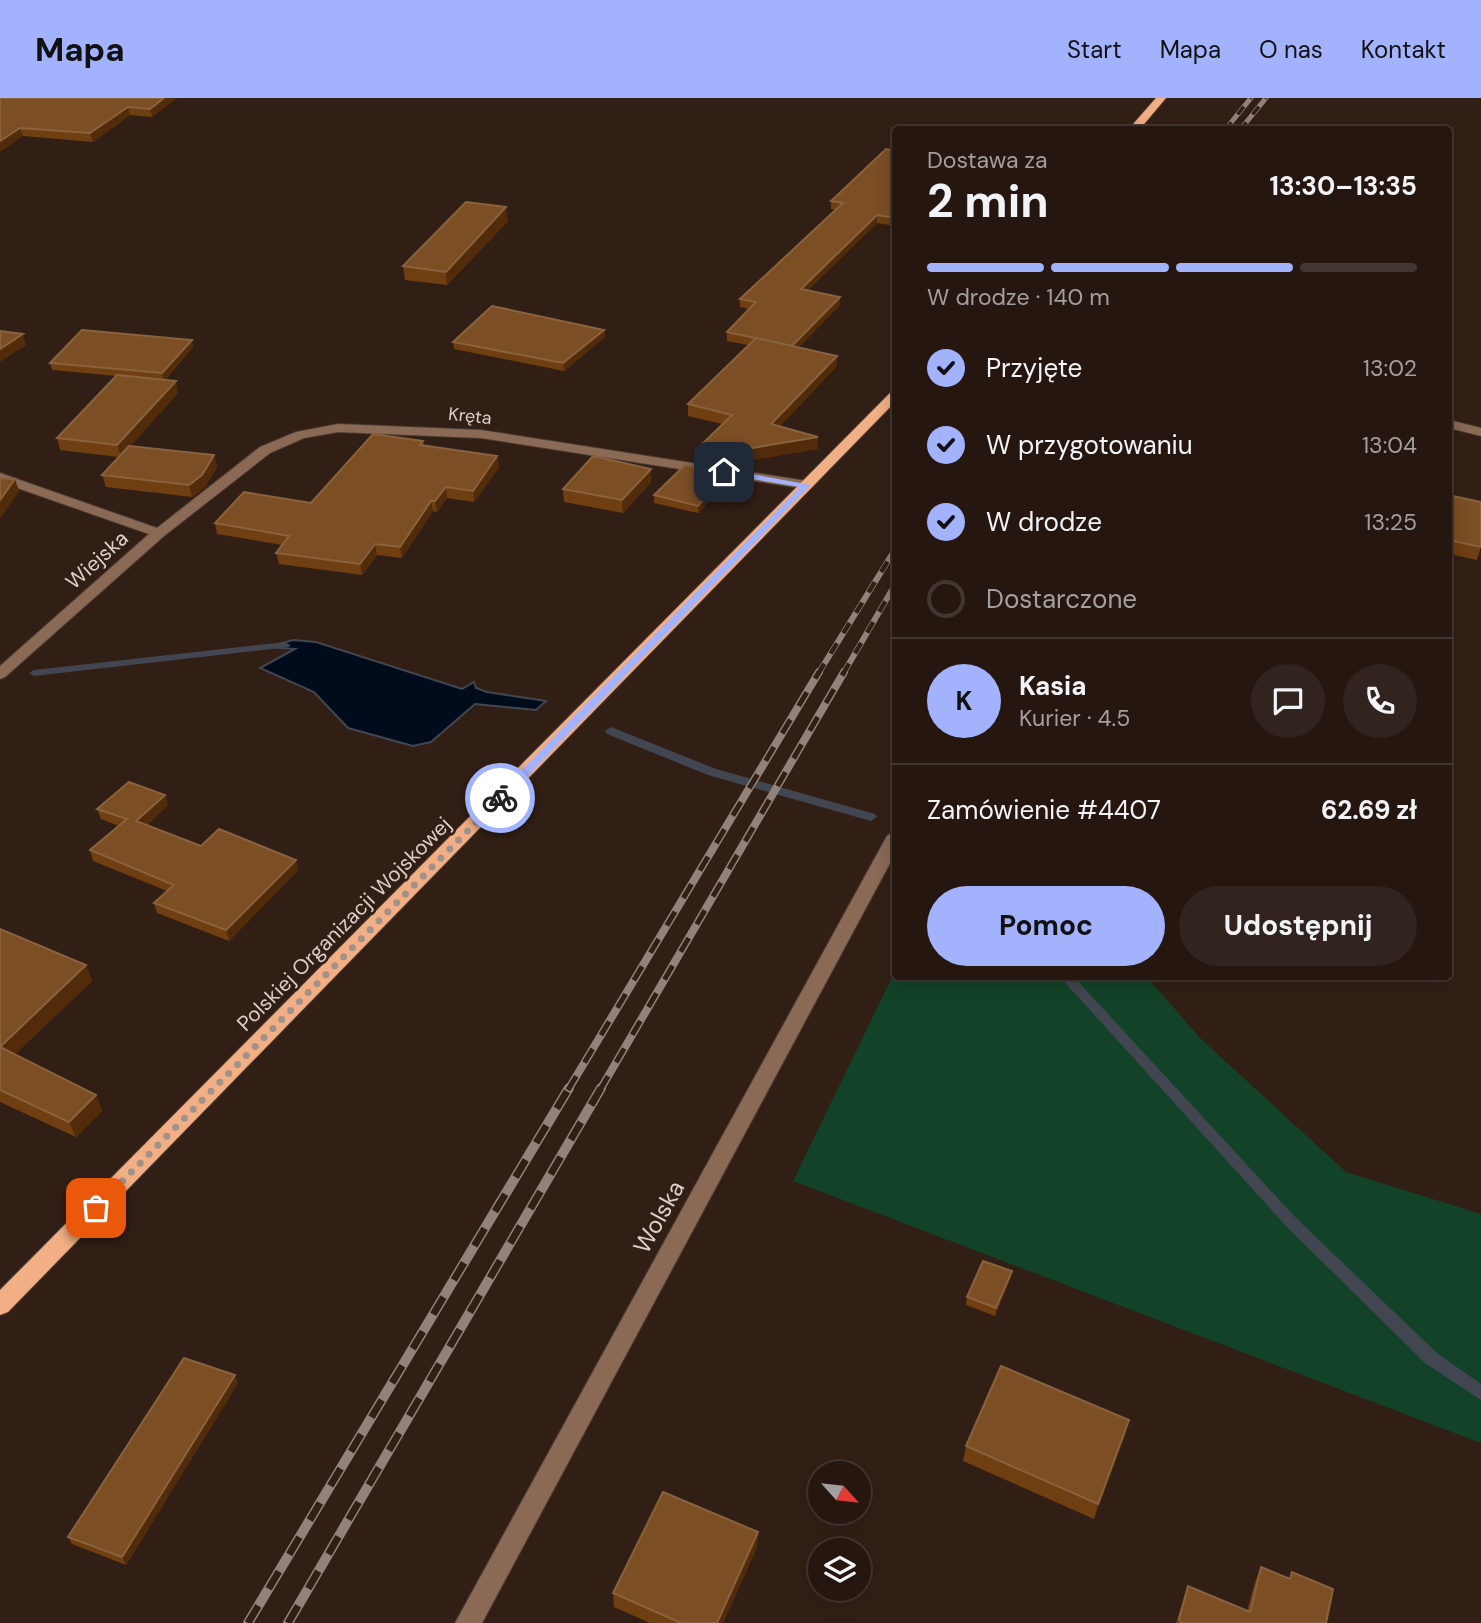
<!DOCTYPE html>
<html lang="pl">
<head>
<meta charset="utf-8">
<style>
	:root { --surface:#251710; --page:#31241e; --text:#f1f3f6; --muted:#a39f9f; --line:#423630; --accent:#a2b2fd }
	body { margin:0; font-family:"DM Sans",sans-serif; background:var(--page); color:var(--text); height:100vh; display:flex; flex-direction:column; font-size:26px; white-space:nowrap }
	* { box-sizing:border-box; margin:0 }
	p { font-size:23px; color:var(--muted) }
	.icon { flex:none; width:38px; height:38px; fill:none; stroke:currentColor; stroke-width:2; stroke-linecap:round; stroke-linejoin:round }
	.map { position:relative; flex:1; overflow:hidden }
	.drawer { position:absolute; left:892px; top:28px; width:560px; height:854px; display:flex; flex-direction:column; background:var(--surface); border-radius:7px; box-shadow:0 4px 18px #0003,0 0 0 2px var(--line) }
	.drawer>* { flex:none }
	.needle { width:46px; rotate:117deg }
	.tools { position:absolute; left:808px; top:1363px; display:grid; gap:14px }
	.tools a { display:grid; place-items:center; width:63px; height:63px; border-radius:50%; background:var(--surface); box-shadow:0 4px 18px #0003,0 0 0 2px var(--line); font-size:35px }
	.pin { position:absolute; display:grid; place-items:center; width:60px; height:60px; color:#fff; margin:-30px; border-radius:14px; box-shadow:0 4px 10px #0006 }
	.courier { position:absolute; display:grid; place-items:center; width:70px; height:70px; margin:-35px; border:5px solid #a2b2fd; border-radius:50%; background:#fff; color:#222; box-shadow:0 2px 9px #0007 }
	.overview em { font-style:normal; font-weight:700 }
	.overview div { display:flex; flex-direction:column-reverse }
	.overview { display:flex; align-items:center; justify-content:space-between; height:119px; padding:0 35px }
	h1 { font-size:46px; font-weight:700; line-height:52px }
	.bar { display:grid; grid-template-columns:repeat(4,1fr); gap:10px 7px; align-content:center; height:84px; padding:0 35px }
	.bar i { height:9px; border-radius:5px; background:var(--line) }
	.bar .on { background:var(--accent) }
	.bar p { grid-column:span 4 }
	.line { display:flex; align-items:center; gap:18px; padding:0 35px; border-top:2px solid var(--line) }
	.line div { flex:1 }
	.round { display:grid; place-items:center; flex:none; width:74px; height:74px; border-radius:37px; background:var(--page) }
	ol { padding:0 35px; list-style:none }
	li { display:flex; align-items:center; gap:21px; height:77px }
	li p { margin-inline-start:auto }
	li .icon { padding:7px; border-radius:50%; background:var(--accent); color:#111; stroke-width:4 }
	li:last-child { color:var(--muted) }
	li i { width:38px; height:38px; border:4px solid var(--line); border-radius:50% }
	.primary-button { display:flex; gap:14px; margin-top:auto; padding:14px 35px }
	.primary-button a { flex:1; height:80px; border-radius:42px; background:var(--accent); color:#111; font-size:28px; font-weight:700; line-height:80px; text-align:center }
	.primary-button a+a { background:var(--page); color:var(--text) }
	header { display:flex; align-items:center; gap:42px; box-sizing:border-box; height:98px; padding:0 35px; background:var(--accent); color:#111 }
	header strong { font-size:33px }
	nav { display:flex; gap:38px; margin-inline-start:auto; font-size:24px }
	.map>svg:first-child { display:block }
	.green { fill:#124227 }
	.water { fill:#000c1c; stroke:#424650; stroke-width:2 }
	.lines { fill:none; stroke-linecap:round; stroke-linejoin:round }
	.stream { fill:#424650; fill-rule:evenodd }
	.minor-casing { stroke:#4c3b32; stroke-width:2 }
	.major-casing { stroke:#4c3b32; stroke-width:2 }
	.minor { fill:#8a6955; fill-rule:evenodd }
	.major { fill:#f2ae84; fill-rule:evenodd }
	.rail-far3-casing { stroke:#91827a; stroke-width:5 }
	.rail-far2-casing { stroke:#91827a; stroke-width:6 }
	.rail-far1-casing { stroke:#91827a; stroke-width:8 }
	.rail-casing { stroke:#91827a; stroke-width:10 }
	.rail-far3 { stroke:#311f15; stroke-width:3.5; stroke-dasharray:10; stroke-linecap:butt }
	.rail-far2 { stroke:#311f15; stroke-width:4.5; stroke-dasharray:12; stroke-linecap:butt }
	.rail-far1 { stroke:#311f15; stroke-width:5; stroke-dasharray:16; stroke-linecap:butt }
	.rail { stroke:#311f15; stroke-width:7; stroke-dasharray:20; stroke-linecap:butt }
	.wall { fill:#6f3e11 }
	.shaded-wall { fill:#512b0a }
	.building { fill:#7b4e24; stroke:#8a623e; stroke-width:2 }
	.route { fill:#a2b2fd }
	.done { stroke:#a09189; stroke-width:7; stroke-dasharray:0 12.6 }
	.labels { text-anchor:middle; stroke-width:5; stroke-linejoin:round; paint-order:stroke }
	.far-street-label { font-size:18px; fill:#dbcfc8; stroke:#311f15 }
	.street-label { font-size:21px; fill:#dbcfc8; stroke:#311f15 }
	.near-street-label { font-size:24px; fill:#dbcfc8; stroke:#311f15 }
</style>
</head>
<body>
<header>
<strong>Mapa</strong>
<nav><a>Start</a><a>Mapa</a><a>O nas</a><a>Kontakt</a></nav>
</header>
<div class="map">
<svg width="1481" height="1525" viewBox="0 0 1481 1525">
	<rect width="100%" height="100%" fill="#311f15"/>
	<path class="green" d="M896 871V878L1147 879 1201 941 1346 1074 1481 1116V1345L793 1083Z"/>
	<path class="water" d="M293 542 316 544 462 591 474 584 476 590 487 594 546 603 536 612 475 606 431 644 413 648 348 630 314 594 260 570 295 551 268 549Z"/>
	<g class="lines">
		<g class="stream">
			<path d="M285 544 290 547 289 549 34 578 29 575 34 572Z"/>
			<path d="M611 629 716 671 875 716 877 719 871 723 708 677 607 636 605 633Z"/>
			<path d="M1059 878H1073L1296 1120 1437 1255 1481 1286V1302L1425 1265 1286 1128Z"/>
		</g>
		<g class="minor-casing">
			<g id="minor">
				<path d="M1449 322 1481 330V338L1449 330Z"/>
				<path d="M338 326 481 332 807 383 814 387 807 391 481 340 338 334 304 340 270 355 164 438 5 579 0 581V568L149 436 0 384V375L157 430 260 349 296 334Z"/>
				<path d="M896 732V754L482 1525H455L887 738Z"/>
			</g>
		</g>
		<g class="major-casing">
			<g id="major">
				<path d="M1156 0H1166L1139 32H1128Z"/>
				<path d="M896 292V303L8 1214 0 1217V1192L892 293Z"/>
			</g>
		</g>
		<use href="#minor" class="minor"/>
		<use href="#major" class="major"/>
		<g class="rail-far3-casing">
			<g id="rail-far3">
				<path d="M1225 32 1251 0"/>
				<path d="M1240 32 1266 0"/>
			</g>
		</g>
		<g class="rail-far2-casing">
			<g id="rail-far2">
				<path d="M818 576 896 450"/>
				<path d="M843 576 896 485"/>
			</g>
		</g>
		<g class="rail-far1-casing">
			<g id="rail-far1">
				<path d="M568 992 819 574"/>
				<path d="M600 992 844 574"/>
			</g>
		</g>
		<g class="rail-casing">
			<g id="rail">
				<path d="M248 1525 569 990"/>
				<path d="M288 1525 601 990"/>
			</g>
		</g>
		<use href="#rail-far3" class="rail-far3"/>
		<use href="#rail-far2" class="rail-far2"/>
		<use href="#rail-far1" class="rail-far1"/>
		<use href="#rail" class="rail"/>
	</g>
	<g class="wall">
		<path d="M0 0H177L152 19 130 17 93 44 23 38Z"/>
		<path d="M896 53V128L877 125 808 192 840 199V207L799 249 837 258 836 269 780 328 818 351 746 363 740 370 697 363V351L722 326 688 318V306L748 247 727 243V234L749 211 740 209V201L835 112 831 111V103Z"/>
		<path d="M508 123 447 187 405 182 403 168Z"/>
		<path d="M604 232 605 239 564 273 454 251 453 244Z"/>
		<path d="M192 242 193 249 165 282 178 295 130 348 214 357 217 369 205 389 192 399 106 389 102 377 119 359 60 352 57 340 116 278 52 272 50 265Z"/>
		<path d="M423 343 424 348 497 358 499 369 474 404 447 400 437 414 433 413 402 460 377 457 362 477 279 466 276 455 282 447 217 436 215 425 311 405Z"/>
		<path d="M729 374V382L698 415 654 405V397Z"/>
		<path d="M651 384 623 415 564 404 563 391Z"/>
		<path d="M1449 409 1481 449 1477 462 1449 456Z"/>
		<path d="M165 697 168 707 147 727 201 748 298 772 229 843 157 815 154 805 167 793 93 763 90 752 119 728 101 721 97 711Z"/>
		<path d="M0 831 86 867 92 883 15 956 96 997 102 1013 76 1039 0 1004Z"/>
		<path d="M1012 1173 1010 1181 995 1218 966 1207 967 1199Z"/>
		<path d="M238 1285 126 1467 72 1446 68 1439Z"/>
		<path d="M1129 1322 1125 1337 1094 1421 963 1363 966 1348Z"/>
		<path d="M758 1434 757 1449 723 1525H650L614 1509 613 1495Z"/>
		<path d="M1261 1469 1289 1481 1292 1474 1326 1525H1176L1188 1488 1247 1513 1255 1484Z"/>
	</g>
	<g class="shaded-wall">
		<path d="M164 0H177L152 19 150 11Z"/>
		<path d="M128 9 130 17 93 44 90 35Z"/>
		<path d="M20 30 23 38 0 54V43Z"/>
		<path d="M506 109 508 123 447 187 446 174Z"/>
		<path d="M877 117V125L800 200 801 191Z"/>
		<path d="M840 199V207L792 256V248Z"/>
		<path d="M604 232 605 239 564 273 563 265Z"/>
		<path d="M23 236 26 247 0 264V251Z"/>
		<path d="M192 242 193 249 164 282 162 275Z"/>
		<path d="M837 258 836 269 770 338 771 326Z"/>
		<path d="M176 283 178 295 121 359 117 347Z"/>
		<path d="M818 339V351L746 363 740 370V358L746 351Z"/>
		<path d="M214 357 217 369 205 389 192 399 189 387Z"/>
		<path d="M497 358 499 369 474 404 473 393Z"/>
		<path d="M651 371V384L623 415 622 402Z"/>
		<path d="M729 374V382L698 415V408Z"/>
		<path d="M15 381 19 393 0 421V402Z"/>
		<path d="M446 389 447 400 437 414 435 403Z"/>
		<path d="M431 403 433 413 402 460 400 449Z"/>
		<path d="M375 446 377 457 362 477 360 466Z"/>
		<path d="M165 697 168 707 140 733 136 723Z"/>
		<path d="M296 762 298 772 229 843 226 832Z"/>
		<path d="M86 867 92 883 7 964 0 949Z"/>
		<path d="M96 997 102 1013 76 1039 69 1024Z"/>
		<path d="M1012 1173 1010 1181 995 1218 996 1210Z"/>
		<path d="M235 1277 238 1285 126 1467 122 1459Z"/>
		<path d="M1129 1322 1125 1337 1094 1421 1098 1406Z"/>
		<path d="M758 1434 757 1449 723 1525H717Z"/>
	</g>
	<g class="building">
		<path d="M0 0H164L150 11 128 9 90 35 20 30 0 43Z"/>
		<path d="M886 51 896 53V120L877 117 801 191 840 199 792 248 727 234 756 204 740 201 843 105 831 103Z"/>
		<path d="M466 104 506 109 446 174 403 168Z"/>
		<path d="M492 208 604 232 563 265 453 244Z"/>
		<path d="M82 232 192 242 162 275 50 265Z"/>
		<path d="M0 233 23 236 0 251Z"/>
		<path d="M756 240 837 258 771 326 818 339 746 351 740 358 697 351 732 317 688 306Z"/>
		<path d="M117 277 176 283 117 347 57 340Z"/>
		<path d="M373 336 423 343 420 347 497 358 473 393 446 389 435 403H431L400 449 375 446 360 466 276 455 289 438 215 425 244 394 311 405Z"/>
		<path d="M129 348 214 357 202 377 189 387 102 377Z"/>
		<path d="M593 358 651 371 622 402 563 391Z"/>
		<path d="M685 367 729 374 698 408 654 397Z"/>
		<path d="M0 380 15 381 0 402Z"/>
		<path d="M1453 398 1481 404V449L1449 442V411Z"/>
		<path d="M129 684 165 697 136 723 201 748 219 731 296 762 226 832 154 805 174 787 90 752 127 721 97 711Z"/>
		<path d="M0 831 86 867 0 949Z"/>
		<path d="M0 949 96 997 69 1024 0 992Z"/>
		<path d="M983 1163 1012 1173 996 1210 967 1199Z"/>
		<path d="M184 1260 235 1277 122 1459 68 1439Z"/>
		<path d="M1001 1268 1129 1322 1098 1406 966 1348Z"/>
		<path d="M663 1394 758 1434 717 1525H681L613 1495Z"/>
		<path d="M1261 1469 1290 1481 1292 1474 1333 1491 1326 1525H1181L1179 1521 1188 1488 1250 1514Z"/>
	</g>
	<path class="route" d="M724 371 811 387 504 702H497V697L800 389 721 376Z"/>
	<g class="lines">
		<path class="done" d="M96 1110 500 700"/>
	</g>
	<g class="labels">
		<g class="far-street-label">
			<text transform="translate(470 318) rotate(6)" y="6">Kręta</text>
		</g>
		<g class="street-label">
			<text transform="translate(97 462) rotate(-42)" y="7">Wiejska</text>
			<text transform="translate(344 826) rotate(-45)" y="7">Polskiej Organizacji Wojskowej</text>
		</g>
		<g class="near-street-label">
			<text transform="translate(659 1119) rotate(-61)" y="8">Wolska</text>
		</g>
	</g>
</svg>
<div class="tools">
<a><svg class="needle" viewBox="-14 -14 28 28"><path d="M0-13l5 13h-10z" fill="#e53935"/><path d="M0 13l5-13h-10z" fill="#a39f9f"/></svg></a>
<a><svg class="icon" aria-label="layers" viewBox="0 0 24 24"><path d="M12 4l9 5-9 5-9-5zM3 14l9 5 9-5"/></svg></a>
</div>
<div class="pin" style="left:96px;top:1110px;background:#ea580c"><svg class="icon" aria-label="bag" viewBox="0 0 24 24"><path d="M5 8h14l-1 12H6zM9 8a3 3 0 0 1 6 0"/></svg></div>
<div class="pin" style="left:724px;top:374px;background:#1f2937"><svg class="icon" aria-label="home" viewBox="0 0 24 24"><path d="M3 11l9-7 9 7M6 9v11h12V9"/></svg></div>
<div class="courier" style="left:500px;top:700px"><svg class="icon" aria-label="bike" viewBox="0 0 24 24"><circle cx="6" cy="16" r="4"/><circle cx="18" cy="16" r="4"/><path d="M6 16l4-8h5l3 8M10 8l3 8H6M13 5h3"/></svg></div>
<section class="drawer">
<div class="overview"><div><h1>2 min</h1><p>Dostawa za</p></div><em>13:30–13:35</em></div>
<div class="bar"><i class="on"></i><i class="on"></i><i class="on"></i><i></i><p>W drodze · 140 m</p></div>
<ol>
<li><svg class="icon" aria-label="check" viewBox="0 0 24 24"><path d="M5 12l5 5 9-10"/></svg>Przyjęte<p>13:02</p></li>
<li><svg class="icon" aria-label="check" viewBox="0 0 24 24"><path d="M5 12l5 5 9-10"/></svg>W przygotowaniu<p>13:04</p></li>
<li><svg class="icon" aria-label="check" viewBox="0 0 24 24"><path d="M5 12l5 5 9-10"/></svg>W drodze<p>13:25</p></li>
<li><i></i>Dostarczone</li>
</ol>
<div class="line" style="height:126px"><b class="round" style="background:var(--accent);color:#111">K</b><div><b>Kasia</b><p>Kurier · 4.5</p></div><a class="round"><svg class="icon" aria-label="chat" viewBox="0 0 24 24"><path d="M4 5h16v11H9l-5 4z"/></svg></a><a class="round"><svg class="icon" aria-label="phone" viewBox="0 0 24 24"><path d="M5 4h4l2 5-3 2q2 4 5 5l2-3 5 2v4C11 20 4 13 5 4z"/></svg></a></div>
<div class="line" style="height:91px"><div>Zamówienie #4407</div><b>62.69 zł</b></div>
<div class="primary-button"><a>Pomoc</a><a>Udostępnij</a></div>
</section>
</div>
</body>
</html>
